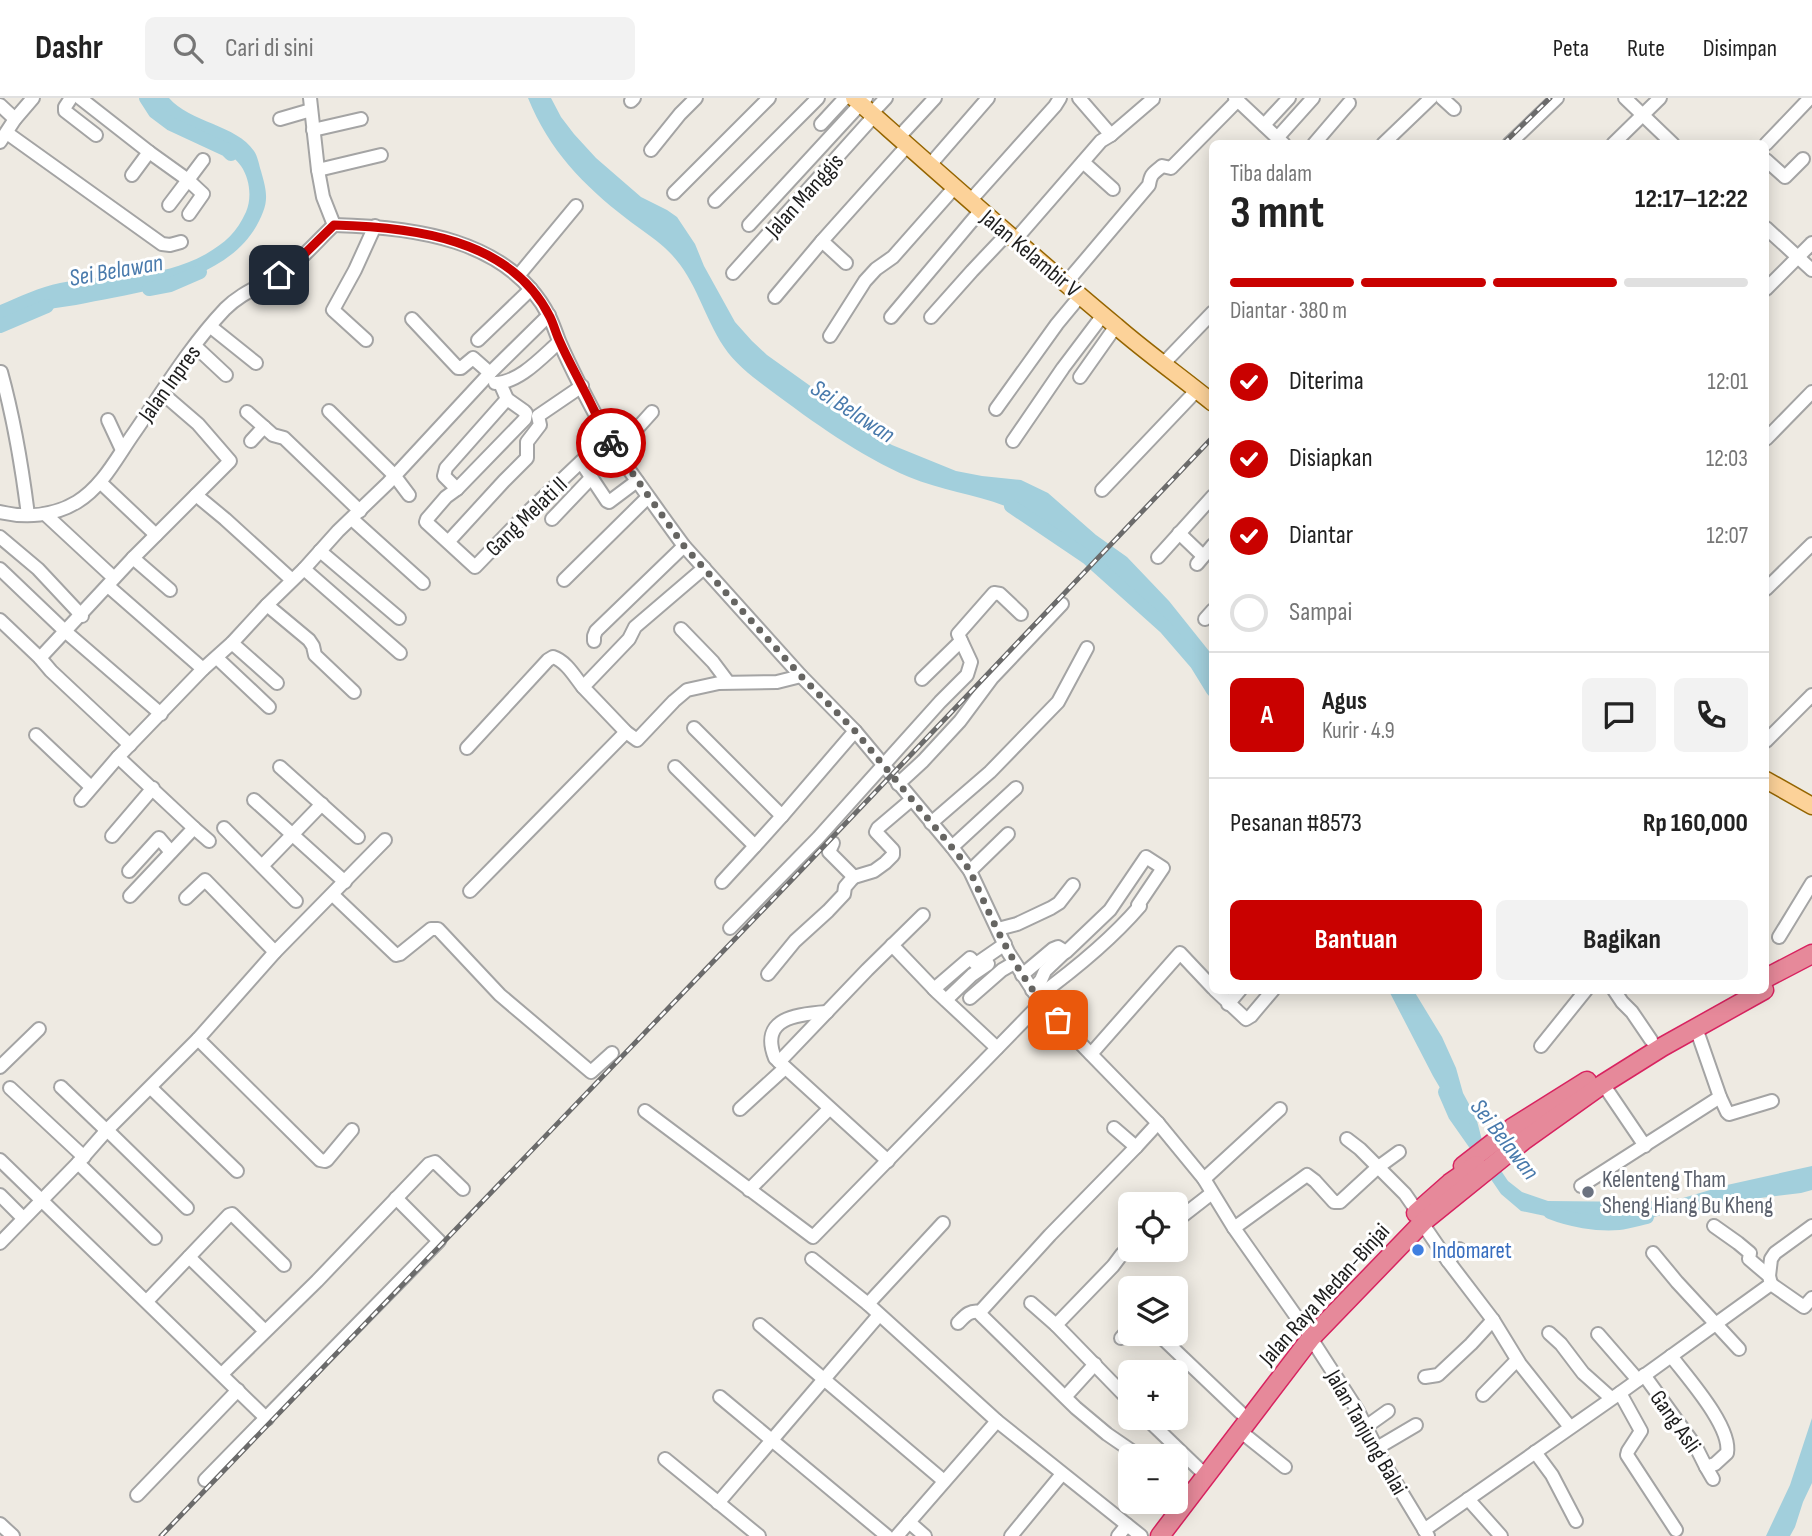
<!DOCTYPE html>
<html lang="id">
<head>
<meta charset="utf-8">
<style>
	:root { --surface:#fff; --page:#f2f2f2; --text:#222; --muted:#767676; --line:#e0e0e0; --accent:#c90100 }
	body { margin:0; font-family:"Sofia Sans Condensed",sans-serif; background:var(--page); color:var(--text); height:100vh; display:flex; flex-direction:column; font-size:26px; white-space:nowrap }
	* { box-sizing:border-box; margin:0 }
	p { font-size:23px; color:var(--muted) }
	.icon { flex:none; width:38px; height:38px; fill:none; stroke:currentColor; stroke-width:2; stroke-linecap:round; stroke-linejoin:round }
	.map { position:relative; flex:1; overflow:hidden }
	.panel { position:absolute; left:1209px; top:42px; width:560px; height:854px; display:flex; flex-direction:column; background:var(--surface); border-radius:10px; box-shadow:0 4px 18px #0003 }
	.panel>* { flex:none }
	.controls { position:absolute; left:1118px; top:1094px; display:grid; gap:14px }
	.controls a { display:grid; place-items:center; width:70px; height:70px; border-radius:10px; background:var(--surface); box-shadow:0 4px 18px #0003; font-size:35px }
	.pin { position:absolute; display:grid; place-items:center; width:60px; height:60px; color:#fff; margin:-30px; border-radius:14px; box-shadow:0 4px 10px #0006 }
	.courier { position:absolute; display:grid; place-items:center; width:70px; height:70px; margin:-35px; border:5px solid #c90100; border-radius:50%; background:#fff; color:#222; box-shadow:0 2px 9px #0007 }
	.summary em { font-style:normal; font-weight:700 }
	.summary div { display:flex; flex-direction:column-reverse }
	.summary { display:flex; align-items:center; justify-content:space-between; height:119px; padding:0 21px }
	h1 { font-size:46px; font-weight:700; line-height:52px }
	.bar { display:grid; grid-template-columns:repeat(4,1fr); gap:10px 7px; align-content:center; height:84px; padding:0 21px }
	.bar i { height:9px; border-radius:5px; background:var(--line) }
	.bar .active { background:var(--accent) }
	.bar p { grid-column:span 4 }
	.line { display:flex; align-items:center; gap:18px; padding:0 21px; border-top:2px solid var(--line) }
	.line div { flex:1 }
	.round { display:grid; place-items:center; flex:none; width:74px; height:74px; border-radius:10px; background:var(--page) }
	ol { padding:0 21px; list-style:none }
	li { display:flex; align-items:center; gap:21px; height:77px }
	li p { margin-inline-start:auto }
	li .icon { padding:7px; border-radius:50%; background:var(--accent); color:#fff; stroke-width:4 }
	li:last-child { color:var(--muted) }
	li i { width:38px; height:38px; border:4px solid var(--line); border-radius:50% }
	.primary-button { display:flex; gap:14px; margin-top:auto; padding:14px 21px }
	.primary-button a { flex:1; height:80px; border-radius:10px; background:var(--accent); color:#fff; font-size:28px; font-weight:700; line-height:80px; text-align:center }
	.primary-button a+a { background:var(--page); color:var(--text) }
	header { display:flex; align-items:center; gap:42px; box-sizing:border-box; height:98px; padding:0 35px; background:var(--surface); border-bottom:2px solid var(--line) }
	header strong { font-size:33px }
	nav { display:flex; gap:38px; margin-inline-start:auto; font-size:24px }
	.search { width:490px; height:63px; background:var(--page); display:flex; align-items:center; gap:18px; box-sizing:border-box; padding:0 24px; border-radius:10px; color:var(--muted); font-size:26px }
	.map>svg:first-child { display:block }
	.water { fill:#a2cfdc }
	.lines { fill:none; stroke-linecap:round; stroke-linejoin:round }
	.river { stroke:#a2cfdc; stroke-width:14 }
	.minor-casing { stroke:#a4a4a4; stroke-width:16 }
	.major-casing { stroke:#956500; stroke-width:19 }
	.highway-casing { stroke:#d82360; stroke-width:21 }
	.minor { stroke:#fff; stroke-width:12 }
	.major { stroke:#fcd299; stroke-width:16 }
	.highway { stroke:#e6899a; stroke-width:18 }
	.rail-casing { stroke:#6b6b6b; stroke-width:5 }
	.rail { stroke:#fff; stroke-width:2.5; stroke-dasharray:8; stroke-linecap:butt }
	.done { stroke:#666562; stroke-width:7; stroke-dasharray:0 12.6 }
	.route { stroke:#c90100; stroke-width:9 }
	.worship-dot { fill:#6b7280; stroke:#fff; stroke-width:2.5 }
	.shop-dot { fill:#3f7fe0; stroke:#fff; stroke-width:2.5 }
	.labels { text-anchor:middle; stroke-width:6; stroke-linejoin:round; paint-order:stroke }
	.street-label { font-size:23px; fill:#1d1d1d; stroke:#fff }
	.worship-label { font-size:23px; fill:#5b616d; stroke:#fff; text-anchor:start }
	.shop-label { font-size:23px; fill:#366cbe; stroke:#fff; text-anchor:start }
	.water-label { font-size:24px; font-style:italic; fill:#497aac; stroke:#fff }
</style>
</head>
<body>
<header>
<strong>Dashr</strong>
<div class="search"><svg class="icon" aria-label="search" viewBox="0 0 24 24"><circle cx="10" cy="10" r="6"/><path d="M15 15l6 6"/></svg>Cari di sini</div>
<nav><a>Peta</a><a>Rute</a><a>Disimpan</a></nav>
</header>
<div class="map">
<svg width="1812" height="1438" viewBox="0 0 1812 1438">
	<rect width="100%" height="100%" fill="#eeeae2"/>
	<g class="water">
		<path d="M145 0H169C189 24 237 27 254 53 258 59 259 67 261 73 265 88 269 99 263 114 237 184 139 194 76 207 58 210 40 211 23 217 15 220 8 226 0 230V207C19 199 40 189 60 185 113 174 157 183 206 156 225 145 237 134 246 114 252 100 250 81 241 68 226 46 187 33 165 18 158 13 152 6 145 0Z"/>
		<path d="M528 0H551L561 19 574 36 596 60 641 99 667 112 677 119 695 146 704 168 735 224 752 243 767 257 837 307 869 334 892 347 956 373 982 378 1021 382 1048 395 1096 437 1127 459 1169 503 1213 558V609C1207 593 1204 578 1196 564 1184 545 1166 529 1150 514 1110 475 1057 428 1005 408 974 396 940 392 909 379 860 358 813 324 770 292 754 280 735 266 724 249 702 216 696 178 665 150 653 139 640 131 627 121 583 87 549 52 528 0Z"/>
		<path d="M1389 893H1414L1442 939 1456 970 1463 995 1476 1019 1483 1046 1508 1083 1522 1094 1548 1103 1647 1104 1683 1100 1727 1087 1812 1068V1092L1801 1095 1752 1101H1730L1722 1105 1713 1115 1708 1116 1695 1117 1682 1114 1665 1116 1639 1123 1550 1119 1521 1113 1501 1096 1473 1055 1471 1036 1453 1012 1433 978Z"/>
		<path d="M1812 1320V1385L1803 1404 1795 1429 1790 1438H1766L1790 1387Z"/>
	</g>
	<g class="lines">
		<g class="river">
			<path d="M146 0 155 14 171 26 227 52 231 56"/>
			<path d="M149 191 170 187 200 174"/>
			<path d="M0 228 47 208"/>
			<path d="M1011 408 1088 460 1165 529 1197 566 1213 592"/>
			<path d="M1445 994 1455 1017 1481 1054"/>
			<path d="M1550 1114C1570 1122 1597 1127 1619 1125 1628 1124 1638 1121 1647 1119"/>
		</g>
		<g class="minor-casing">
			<g id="minor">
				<path d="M71 0 65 9V13L96 37"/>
				<path d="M80 0 149 54 132 77"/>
				<path d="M310 0 318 72 323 99 334 127"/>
				<path d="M1079 0 1111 37"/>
				<path d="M1235 0 1284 46"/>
				<path d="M1442 0 1454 11"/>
				<path d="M1625 0 1673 46"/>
				<path d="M631 3 634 0"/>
				<path d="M0 7 15 21"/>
				<path d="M871 16 886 0"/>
				<path d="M280 21 311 12"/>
				<path d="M821 26 845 0"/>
				<path d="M1264 27 1289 0"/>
				<path d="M313 32 361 21"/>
				<path d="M7 35 162 146 170 147 181 144"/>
				<path d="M1278 39 1313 0"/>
				<path d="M898 40 935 0"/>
				<path d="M0 44 15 21 33 0"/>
				<path d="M1314 46 1349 5"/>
				<path d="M1383 46 1431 0"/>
				<path d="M1509 46 1557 0"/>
				<path d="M1613 46 1660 0"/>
				<path d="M1766 46 1810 0"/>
				<path d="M651 52 680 16 696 0"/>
				<path d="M149 54 188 82 169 107"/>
				<path d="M1766 62 1785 79 1803 61"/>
				<path d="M1083 64 1113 91"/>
				<path d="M929 68 988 0"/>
				<path d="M318 72 381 57"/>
				<path d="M674 95 769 0"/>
				<path d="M715 103 818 0"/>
				<path d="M970 103 1055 8 1060 0"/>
				<path d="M189 116 203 96 188 82 203 62"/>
				<path d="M334 127C412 129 509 140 549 218 553 226 556 235 559 243 573 275 590 307 607 338 616 356 629 371 640 387 655 408 669 428 684 448L801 578 855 633 952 749 970 773 1008 854 1041 905 1158 1025 1204 1081 1234 1130 1305 1231 1358 1313 1385 1367 1428 1438"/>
				<path d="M749 127 866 0"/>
				<path d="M1766 130 1812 172"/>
				<path d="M1015 142 1101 43 1111 37 1153 1"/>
				<path d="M846 165 822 143 907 48"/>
				<path d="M733 175 874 18"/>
				<path d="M518 178 576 108"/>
				<path d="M1066 185 1149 87C1151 75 1153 76 1162 68L1171 70 1238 2"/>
				<path d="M1766 191 1812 145"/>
				<path d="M775 199 822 143"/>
				<path d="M891 219 981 112"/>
				<path d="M931 219 972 173 1007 136"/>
				<path d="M412 221 458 270H461L473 260 490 275"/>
				<path d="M211 229 256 265"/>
				<path d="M830 238 865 183 876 171 893 159 954 90"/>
				<path d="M366 242 333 212 355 172 375 128"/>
				<path d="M478 242 531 191"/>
				<path d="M195 248 226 277"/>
				<path d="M1163 266 1213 214"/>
				<path d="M1 274C14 321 22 369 28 417"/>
				<path d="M1080 279 1116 228"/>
				<path d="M495 285C519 285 542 259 559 244"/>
				<path d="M500 285 507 301 446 370 444 378 457 391 446 399 427 421 426 424 475 469 531 411 607 339"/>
				<path d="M996 311 1057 226 1081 197"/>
				<path d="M329 313 394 377 409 397"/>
				<path d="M247 314 264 329"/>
				<path d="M108 322 122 352"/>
				<path d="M1766 341 1812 294"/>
				<path d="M251 343 264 329 273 337 284 340 360 413"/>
				<path d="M1013 343 1063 270 1103 217"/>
				<path d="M616 354 652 314"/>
				<path d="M581 364 607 403 609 404 637 383"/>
				<path d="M100 384 156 437"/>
				<path d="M457 391 525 321 526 315 524 313 507 301"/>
				<path d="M1102 392 1197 292"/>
				<path d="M196 397 225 421 292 482"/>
				<path d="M0 414C26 420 54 418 77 404 103 388 117 359 134 335 163 293 190 248 225 211 242 194 260 189 279 177 299 165 316 144 334 127"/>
				<path d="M45 416 114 480"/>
				<path d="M352 421 423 485"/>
				<path d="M552 421 591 380"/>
				<path d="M1179 435 1203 458"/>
				<path d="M0 439 38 471 82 518"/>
				<path d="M449 443 504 383 527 360V344L540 327 538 318 582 288"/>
				<path d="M320 453 399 520"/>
				<path d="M1158 459 1213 398"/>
				<path d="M133 460 170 492"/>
				<path d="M1197 466 1213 447"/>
				<path d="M704 470 635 529 629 541 583 589 626 634 637 642 674 603 687 592 719 585 777 584 801 578"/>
				<path d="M0 471 66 534 161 616"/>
				<path d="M304 471 400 555"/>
				<path d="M564 482 648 399"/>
				<path d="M108 488 203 571"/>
				<path d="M1766 491 1812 446"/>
				<path d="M267 507 309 542 313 548 315 557 354 594"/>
				<path d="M1205 521 1213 512"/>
				<path d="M0 522 40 560 133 460 230 363 198 326 162 295"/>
				<path d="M681 531 713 564 728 584"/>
				<path d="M594 543V538L596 533 684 448"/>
				<path d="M232 545 277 585"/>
				<path d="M40 560 51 573 130 647"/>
				<path d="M217 560 269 609"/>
				<path d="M922 581 961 543"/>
				<path d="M694 630 782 718 855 633"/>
				<path d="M36 637 91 689"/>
				<path d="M1766 643 1812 597"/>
				<path d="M467 650 548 562 553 559C566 563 575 579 583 589"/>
				<path d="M118 659 194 730 130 798"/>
				<path d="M280 669 358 739"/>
				<path d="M675 669 755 748 782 718"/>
				<path d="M898 686 923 663 960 623 992 580 1062 506"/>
				<path d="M81 702 118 659 203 571 232 545 267 507 304 471 338 433 388 385 490 275 549 217"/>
				<path d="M254 702 345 784"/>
				<path d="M931 725 990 674 1058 604 1087 550"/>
				<path d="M194 730 209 743"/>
				<path d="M224 730 296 803"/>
				<path d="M112 738 153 690"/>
				<path d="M833 745 829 754 854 779"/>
				<path d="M952 749 1016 690"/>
				<path d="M262 768 322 706"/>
				<path d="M129 773 159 740 171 754"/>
				<path d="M970 773 1008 736"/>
				<path d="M722 784 755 748"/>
				<path d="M470 793 626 634"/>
				<path d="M333 797 396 857 400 856 431 831H438L500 897 591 974 612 955"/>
				<path d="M186 800 205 782 275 854"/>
				<path d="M730 830 818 740 940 604 967 577 971 564 958 536 994 495 1000 496 1021 516"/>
				<path d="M998 831 1017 826 1051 810 1059 805 1073 787"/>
				<path d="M1779 839 1812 785"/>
				<path d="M892 847 937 894 997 950"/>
				<path d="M768 876 795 843 828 813 844 796 845 789 851 782 854 779 874 773 885 765 893 757V752L876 734 878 730 911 702"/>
				<path d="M1022 877 1053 851 1058 849 1066 854 1110 812 1146 759 1163 770 1138 807 1140 808C1110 843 1074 872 1037 899"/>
				<path d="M934 891 970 860 976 866 1005 846"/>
				<path d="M1032 892 1041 882 1045 873 1065 854"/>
				<path d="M1215 892 1246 921 1251 918 1273 892"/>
				<path d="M1614 892 1622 904 1632 914 1651 942"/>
				<path d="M970 900 1002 872 1014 865"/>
				<path d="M946 902 972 877 988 866"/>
				<path d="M1228 906 1240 892"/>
				<path d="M827 914C797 916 759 920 775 960L888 1063"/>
				<path d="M1696 930 1720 999 1727 1014 1729 1016 1772 1003"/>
				<path d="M198 941 320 1062 325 1063 327 1062 352 1032"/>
				<path d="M1541 948 1586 892"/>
				<path d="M1091 956 1180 855 1213 890"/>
				<path d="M779 964 867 872 923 817"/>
				<path d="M0 969 39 931"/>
				<path d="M1603 986 1645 1048"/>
				<path d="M61 989 107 1033"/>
				<path d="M10 990 84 1059"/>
				<path d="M151 990 237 1073"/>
				<path d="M740 1011 785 970"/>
				<path d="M645 1013 813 1139 1041 905"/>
				<path d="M1114 1030 1136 1049"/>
				<path d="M107 1032 187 1110"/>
				<path d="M1347 1041 1360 1051 1405 1096 1421 1119"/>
				<path d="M0 1062 267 1321"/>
				<path d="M78 1065 155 1140"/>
				<path d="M1204 1081 1280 1011"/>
				<path d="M1581 1088 1720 999"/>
				<path d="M749 1092 829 1011"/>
				<path d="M0 1097 23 1120"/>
				<path d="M1176 1123 1212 1095"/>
				<path d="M1422 1125 1448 1163 1493 1222"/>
				<path d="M1714 1128 1738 1145 1750 1155 1749 1161 1769 1178 1771 1186"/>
				<path d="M1234 1130 1307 1077 1315 1083 1334 1104H1340L1377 1070 1399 1054"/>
				<path d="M0 1145 78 1065 107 1032 198 941 275 854 385 742"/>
				<path d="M1653 1155 1677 1184 1739 1251"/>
				<path d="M1122 1156 1113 1168 1056 1227 1130 1303"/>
				<path d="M189 1159 265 1233"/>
				<path d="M812 1161 868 1206 997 1323 1141 1438"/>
				<path d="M1448 1163 1459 1151"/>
				<path d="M1769 1178 1771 1161 1775 1155 1812 1128"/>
				<path d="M147 1203 229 1117 232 1116 284 1167"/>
				<path d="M1031 1205 1056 1227"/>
				<path d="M868 1206 943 1125"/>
				<path d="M980 1214 1050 1137 1136 1049 1158 1025"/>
				<path d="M980 1214 981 1217 1076 1310 1107 1336 1139 1358"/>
				<path d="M958 1225C965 1218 969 1212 980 1214"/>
				<path d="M760 1227 944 1383"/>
				<path d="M1549 1235 1561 1246 1583 1275 1611 1300"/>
				<path d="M1158 1236 1241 1315"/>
				<path d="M1598 1236 1638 1282"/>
				<path d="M1121 1240 1130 1230"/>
				<path d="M1671 1258C1687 1279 1732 1329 1727 1355L1715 1366 1706 1369 1713 1381"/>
				<path d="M222 1276 317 1183 429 1066 435 1064 463 1091"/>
				<path d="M1644 1277 1696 1349 1706 1369"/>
				<path d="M1425 1279 1438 1277 1471 1246 1493 1222 1520 1266 1570 1329"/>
				<path d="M1620 1295 1641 1333 1628 1353 1627 1357 1676 1432"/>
				<path d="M1483 1297 1517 1262"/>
				<path d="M1066 1298 1095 1266"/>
				<path d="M720 1299 887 1438"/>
				<path d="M1146 1320 1199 1371"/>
				<path d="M1367 1328 1388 1313"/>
				<path d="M1240 1333 1285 1369"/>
				<path d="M1377 1350 1416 1327"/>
				<path d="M1535 1354 1552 1377 1576 1423"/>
				<path d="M665 1361 759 1438"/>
				<path d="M205 1382 439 1143 396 1100"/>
				<path d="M1176 1384 1185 1391"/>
				<path d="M137 1397 238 1292"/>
				<path d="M1468 1401 1501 1438"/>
				<path d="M718 1405 879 1217"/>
				<path d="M909 1424 925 1438"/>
				<path d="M0 1426 13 1438"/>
				<path d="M1424 1432 1620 1295 1771 1186 1804 1209 1812 1200"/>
				<path d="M897 1438 997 1323"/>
				<path d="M1011 1438 1062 1376"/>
				<path d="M1118 1438 1127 1427"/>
			</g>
		</g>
		<g class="major-casing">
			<g id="major">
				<path d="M854 0C941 77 1027 154 1116 228 1147 255 1181 279 1213 305"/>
				<path d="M1766 682 1812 708"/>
			</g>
		</g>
		<g class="highway-casing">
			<g id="highway">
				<path d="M1766 880 1812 856"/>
				<path d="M1506 1043 1535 1017"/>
				<path d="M1463 1068 1512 1030 1587 983"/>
				<path d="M1416 1115 1450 1085 1476 1067"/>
				<path d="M1160 1438 1311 1240 1424 1123 1523 1043 1603 986 1662 949 1764 892"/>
			</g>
		</g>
		<use href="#minor" class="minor"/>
		<use href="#major" class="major"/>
		<use href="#highway" class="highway"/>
		<g class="rail-casing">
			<g id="rail">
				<path d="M1503 46 1550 0"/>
				<path d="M161 1438 806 767 1213 339"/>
			</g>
		</g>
		<use href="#rail" class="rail"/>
	</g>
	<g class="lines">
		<path class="done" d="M611 345 684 448 801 578 855 633 964 764 970 773C994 826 1017 880 1058 922"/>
		<path class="route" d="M279 177 291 169 334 127C411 129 511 140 550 219 554 227 556 236 560 244 567 260 576 276 584 292 593 309 601 328 611 345"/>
	</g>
	<circle class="worship-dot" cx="1588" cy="1094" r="7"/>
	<circle class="shop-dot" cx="1418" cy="1152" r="7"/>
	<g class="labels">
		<g class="street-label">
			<text transform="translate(804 97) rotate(-48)" y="8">Jalan Manggis</text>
			<text transform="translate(1031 155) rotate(40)" y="8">Jalan Kelambir V</text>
			<text transform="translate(169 285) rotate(-54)" y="8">Jalan Inpres</text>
			<text transform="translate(526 418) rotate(-44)" y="8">Gang Melati II</text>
			<text transform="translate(1324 1196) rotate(-48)" y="8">Jalan Raya Medan-Binjai</text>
			<text transform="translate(1676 1323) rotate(55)" y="8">Gang Asli</text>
			<text transform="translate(1367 1334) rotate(60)" y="8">Jalan Tanjung Balai</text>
		</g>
		<g class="worship-label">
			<text x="1602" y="1089">Kelenteng Tham<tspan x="1602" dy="26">Sheng Hiang Bu Kheng</tspan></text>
		</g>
		<g class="shop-label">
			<text x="1432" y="1160">Indomaret</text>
		</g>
		<g class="water-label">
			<text transform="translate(116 172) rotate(-10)" y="8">Sei Belawan</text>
			<text transform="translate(853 313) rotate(33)" y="8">Sei Belawan</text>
			<text transform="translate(1505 1041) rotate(52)" y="8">Sei Belawan</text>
		</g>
	</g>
</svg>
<div class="controls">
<a><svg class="icon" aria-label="locate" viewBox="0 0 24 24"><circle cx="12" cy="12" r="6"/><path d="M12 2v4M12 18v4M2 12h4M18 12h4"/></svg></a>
<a><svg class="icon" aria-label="layers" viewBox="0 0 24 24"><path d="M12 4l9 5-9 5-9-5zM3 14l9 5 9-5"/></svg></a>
<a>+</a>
<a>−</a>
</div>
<div class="pin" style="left:1058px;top:922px;background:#ea580c"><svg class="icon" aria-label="bag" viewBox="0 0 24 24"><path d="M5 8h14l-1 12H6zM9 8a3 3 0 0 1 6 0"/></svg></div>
<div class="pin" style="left:279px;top:177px;background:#1f2937"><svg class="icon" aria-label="home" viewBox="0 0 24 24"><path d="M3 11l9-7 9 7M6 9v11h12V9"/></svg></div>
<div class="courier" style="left:611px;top:345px"><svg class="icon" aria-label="bike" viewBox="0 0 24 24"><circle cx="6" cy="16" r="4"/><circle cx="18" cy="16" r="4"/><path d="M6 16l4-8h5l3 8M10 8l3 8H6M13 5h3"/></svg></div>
<section class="panel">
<div class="summary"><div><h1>3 mnt</h1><p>Tiba dalam</p></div><em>12:17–12:22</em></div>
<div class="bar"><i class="active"></i><i class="active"></i><i class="active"></i><i></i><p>Diantar · 380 m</p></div>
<ol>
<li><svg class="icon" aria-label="check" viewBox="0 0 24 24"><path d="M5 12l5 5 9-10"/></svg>Diterima<p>12:01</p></li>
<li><svg class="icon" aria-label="check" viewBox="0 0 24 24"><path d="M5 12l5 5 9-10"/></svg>Disiapkan<p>12:03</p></li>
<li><svg class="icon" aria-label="check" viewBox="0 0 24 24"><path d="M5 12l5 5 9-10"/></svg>Diantar<p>12:07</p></li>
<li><i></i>Sampai</li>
</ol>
<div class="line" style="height:126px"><b class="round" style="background:var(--accent);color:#fff">A</b><div><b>Agus</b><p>Kurir · 4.9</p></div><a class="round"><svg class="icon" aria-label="chat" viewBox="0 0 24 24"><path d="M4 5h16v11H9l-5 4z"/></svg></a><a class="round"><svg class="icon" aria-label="phone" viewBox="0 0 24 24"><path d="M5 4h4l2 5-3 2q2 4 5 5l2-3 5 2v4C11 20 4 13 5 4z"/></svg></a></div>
<div class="line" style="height:91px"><div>Pesanan #8573</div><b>Rp 160,000</b></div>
<div class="primary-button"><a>Bantuan</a><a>Bagikan</a></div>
</section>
</div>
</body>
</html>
